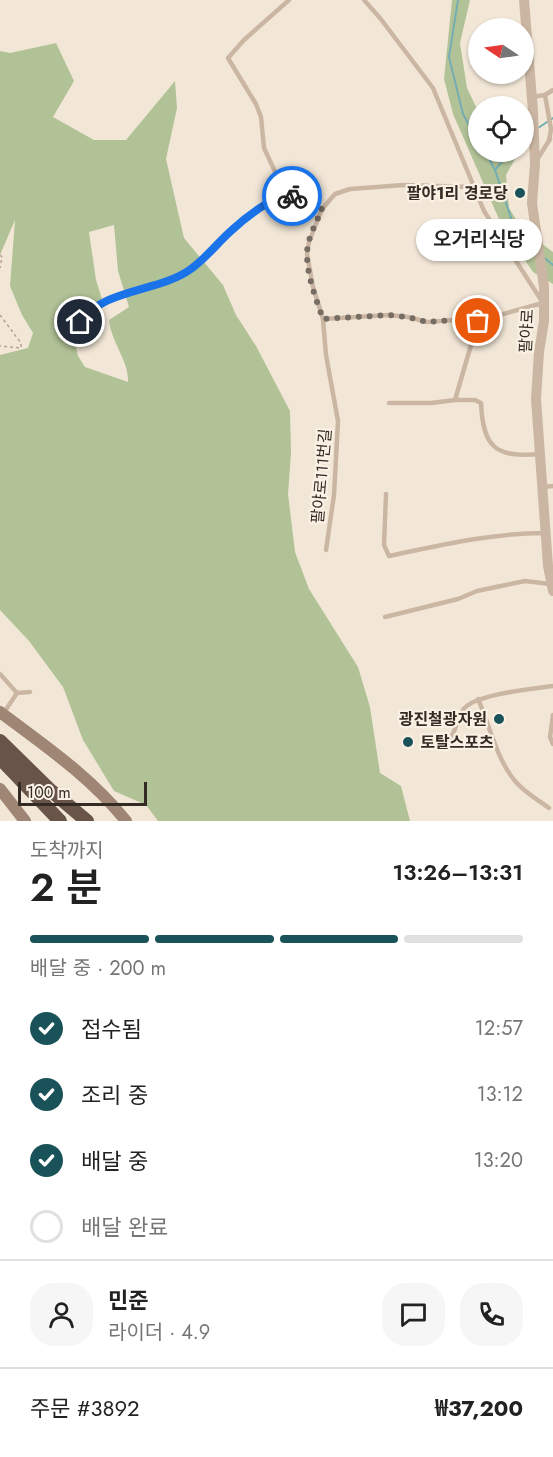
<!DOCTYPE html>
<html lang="ko">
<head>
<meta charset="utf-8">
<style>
	:root { --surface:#fff; --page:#f6f6f6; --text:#222; --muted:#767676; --line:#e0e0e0; --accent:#195359 }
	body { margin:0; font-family:Jost,"Noto Sans KR",sans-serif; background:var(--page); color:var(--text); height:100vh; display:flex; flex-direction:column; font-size:22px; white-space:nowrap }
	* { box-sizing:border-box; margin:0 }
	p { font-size:20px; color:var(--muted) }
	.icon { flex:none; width:33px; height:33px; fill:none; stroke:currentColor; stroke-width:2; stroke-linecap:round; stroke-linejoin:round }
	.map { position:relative; height:821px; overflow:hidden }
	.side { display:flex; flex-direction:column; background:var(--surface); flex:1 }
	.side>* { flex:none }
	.needle { width:39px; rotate:283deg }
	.buttons { position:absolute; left:468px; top:18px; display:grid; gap:12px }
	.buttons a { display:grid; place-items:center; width:66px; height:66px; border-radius:50%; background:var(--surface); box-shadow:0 2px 4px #0004; font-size:30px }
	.scale { position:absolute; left:18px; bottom:15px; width:129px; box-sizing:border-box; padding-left:6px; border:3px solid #352b25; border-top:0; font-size:16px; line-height:21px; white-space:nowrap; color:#352b25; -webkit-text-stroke:4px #faf1e4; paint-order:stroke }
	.pin { position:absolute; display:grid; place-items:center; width:51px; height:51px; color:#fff; margin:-26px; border:3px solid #fff; border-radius:50%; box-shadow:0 2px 6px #0007 }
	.courier { position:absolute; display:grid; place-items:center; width:60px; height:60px; margin:-30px; border:4px solid #1a73e8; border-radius:50%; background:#fff; color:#222; box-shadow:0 2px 8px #0007 }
	.bubble { position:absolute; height:42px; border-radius:21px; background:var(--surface); box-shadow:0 2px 4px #0004; font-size:20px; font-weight:600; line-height:42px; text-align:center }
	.overview em { font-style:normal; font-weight:600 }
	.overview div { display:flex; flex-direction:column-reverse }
	.overview { display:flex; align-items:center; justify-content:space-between; height:102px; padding:0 30px }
	h1 { font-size:39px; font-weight:600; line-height:45px }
	.bar { display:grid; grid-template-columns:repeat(4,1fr); gap:9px 6px; align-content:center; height:72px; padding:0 30px }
	.bar i { height:8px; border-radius:4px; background:var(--line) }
	.bar .active { background:var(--accent) }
	.bar p { grid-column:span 4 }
	.line { display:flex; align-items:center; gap:15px; padding:0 30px; border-top:2px solid var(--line) }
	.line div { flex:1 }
	.round { display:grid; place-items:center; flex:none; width:63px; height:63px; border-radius:24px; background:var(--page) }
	ol { padding:0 30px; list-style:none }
	li { display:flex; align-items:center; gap:18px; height:66px }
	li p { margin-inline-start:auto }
	li .icon { padding:6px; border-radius:50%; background:var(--accent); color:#fff; stroke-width:4 }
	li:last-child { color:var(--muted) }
	li i { width:33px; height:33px; border:3px solid var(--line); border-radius:50% }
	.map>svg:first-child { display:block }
	.green { fill:#b2c297; fill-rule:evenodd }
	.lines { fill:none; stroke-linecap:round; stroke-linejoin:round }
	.stream { stroke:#75adb1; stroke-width:2 }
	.path { stroke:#b7a08d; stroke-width:1.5; stroke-dasharray:3 3; stroke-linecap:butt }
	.service { stroke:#cbb6a3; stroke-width:4.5 }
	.tertiary { stroke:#cbb6a3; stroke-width:10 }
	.secondary { stroke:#9f8574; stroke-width:12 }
	.trunk { stroke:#685448; stroke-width:14 }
	.done { stroke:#776d63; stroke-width:6; stroke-dasharray:0 10.8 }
	.route { stroke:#1a73e8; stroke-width:8 }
	.poi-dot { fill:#195359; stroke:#faf1e4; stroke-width:2 }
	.labels { text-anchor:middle; stroke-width:4.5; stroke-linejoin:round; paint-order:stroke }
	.poi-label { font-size:16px; font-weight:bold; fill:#352b25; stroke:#faf1e4; text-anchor:end }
	.street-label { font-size:16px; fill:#352b25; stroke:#faf1e4 }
</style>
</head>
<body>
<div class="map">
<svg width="553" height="821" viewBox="0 0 553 821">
	<rect width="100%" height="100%" fill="#f2e7d7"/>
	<g class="green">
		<path d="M452 0H470L460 43 467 88 478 111V152H519L506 175 509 208 522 229 553 252V284L533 272 502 226 453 114 444 79Z"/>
		<path d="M56 43 74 81 53 117 94 140H126L175 81 177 108 166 159 184 238 223 285 236 315 256 346 290 411 291 453 288 494 295 552 309 589 358 667 370 707 380 773 401 786 410 821H158L146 805 114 791 83 740 63 687 29 641 0 610V355L28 348 33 333 22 315 10 286 15 220 0 255V51L10 53ZM114 225 118 271 129 307 109 320C111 342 129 361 128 382L85 367 78 356 72 330 102 299 96 280 89 232Z"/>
	</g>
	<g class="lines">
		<g class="stream">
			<path d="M458 0 449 57 463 114 478 141"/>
			<path d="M538 128 553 118"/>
			<path d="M524 138 531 133"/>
			<path d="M485 152 495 170 518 239 534 250"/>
			<path d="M495 170 510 152"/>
			<path d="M543 257 553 265"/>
		</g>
		<g class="path">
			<path d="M0 255 2 257 0 268"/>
			<path d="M0 315 21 343V348L0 346"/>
		</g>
		<g class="service">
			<path d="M289 0 244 40 228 58 256 104 261 117 264 148 285 193 322 209"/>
			<path d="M545 95 551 129 549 141"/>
			<path d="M532 97 545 95 553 90"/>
			<path d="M537 160 550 139"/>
			<path d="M323 319 389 315 408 317 427 322 468 319 478 321 543 303 484 211 433 88 380 18 364 0"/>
			<path d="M85 337 80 322C103 291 157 292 188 271 205 261 217 243 232 230 248 215 266 203 285 193"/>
			<path d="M455 400H475L481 403C483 448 496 458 540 454"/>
			<path d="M389 403H431L455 400 478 321"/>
			<path d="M542 487 553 486"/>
			<path d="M386 494 384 545 389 556C441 545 492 533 545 533"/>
			<path d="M326 550 334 495 338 421 326 355 323 319 313 287 307 254 309 242 322 209 335 194 350 189 403 185 474 187"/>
			<path d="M385 617 458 599 477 591 525 581 550 584"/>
			<path d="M0 674 17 693 3 714"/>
			<path d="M17 693 30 692"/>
			<path d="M478 699C490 726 496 758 515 781 524 792 538 800 549 808"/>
			<path d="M553 715 550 737 553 744"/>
			<path d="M444 748C456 734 455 724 463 710 473 694 533 689 553 686"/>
		</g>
		<path class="tertiary" d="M524 0 533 111 535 164 532 203 544 287V321L539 352 536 399 548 566 553 591"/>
		<g class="secondary">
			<path d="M0 712C44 745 91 777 126 821"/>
			<path d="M0 789 25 821"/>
		</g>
		<g class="trunk">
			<path d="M0 741 49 789 87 821"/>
			<path d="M0 758 60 821"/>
		</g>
	</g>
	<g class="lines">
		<path class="done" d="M292 196 322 209C316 223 307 239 307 254 307 276 316 299 323 319L388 315 408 317 427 322 468 319 478 321"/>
		<path class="route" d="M80 322C104 289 156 292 188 271 205 260 217 243 232 230 248 215 266 203 285 193L292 196"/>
	</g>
	<g class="poi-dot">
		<circle cx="520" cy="193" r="6"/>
		<circle cx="499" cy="719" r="6"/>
		<circle cx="408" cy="742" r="6"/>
	</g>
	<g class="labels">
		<g class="poi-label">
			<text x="508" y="199">팔야1리 경로당</text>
			<text x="487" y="725">광진철광자원</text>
			<text x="420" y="748" text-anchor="start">토탈스포츠</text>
		</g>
		<g class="street-label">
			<text transform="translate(526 331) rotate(-87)" y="6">팔야로</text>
			<text transform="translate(321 476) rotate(-85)" y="6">팔야로111번길</text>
		</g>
	</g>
</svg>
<div class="buttons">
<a><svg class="needle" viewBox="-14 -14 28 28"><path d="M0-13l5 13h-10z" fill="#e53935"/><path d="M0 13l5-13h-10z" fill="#767676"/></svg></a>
<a><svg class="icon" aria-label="locate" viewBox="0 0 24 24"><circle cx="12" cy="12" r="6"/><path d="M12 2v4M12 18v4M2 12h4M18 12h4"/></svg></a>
</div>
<div class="scale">100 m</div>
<div class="pin" style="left:478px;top:321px;background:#ea580c"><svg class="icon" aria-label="bag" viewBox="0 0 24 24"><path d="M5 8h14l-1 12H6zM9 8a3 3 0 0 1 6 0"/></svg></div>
<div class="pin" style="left:80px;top:322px;background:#1f2937"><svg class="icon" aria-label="home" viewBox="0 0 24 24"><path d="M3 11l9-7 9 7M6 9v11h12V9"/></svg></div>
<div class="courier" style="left:292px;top:196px"><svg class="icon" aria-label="bike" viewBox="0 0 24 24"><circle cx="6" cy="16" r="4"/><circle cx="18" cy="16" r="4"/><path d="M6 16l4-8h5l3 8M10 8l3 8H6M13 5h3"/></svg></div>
<div class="bubble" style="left:416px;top:219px;width:126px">오거리식당</div>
</div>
<section class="side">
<div class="overview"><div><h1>2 분</h1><p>도착까지</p></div><em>13:26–13:31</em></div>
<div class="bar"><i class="active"></i><i class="active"></i><i class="active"></i><i></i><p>배달 중 · 200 m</p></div>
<ol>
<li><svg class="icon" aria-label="check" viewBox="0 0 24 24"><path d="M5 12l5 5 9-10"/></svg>접수됨<p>12:57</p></li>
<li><svg class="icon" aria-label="check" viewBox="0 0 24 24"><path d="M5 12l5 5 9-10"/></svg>조리 중<p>13:12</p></li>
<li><svg class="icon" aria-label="check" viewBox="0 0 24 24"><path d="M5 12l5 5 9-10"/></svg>배달 중<p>13:20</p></li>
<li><i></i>배달 완료</li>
</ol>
<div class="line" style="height:108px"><a class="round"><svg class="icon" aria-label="person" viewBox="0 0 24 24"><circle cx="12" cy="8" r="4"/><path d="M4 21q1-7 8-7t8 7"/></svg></a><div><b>민준</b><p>라이더 · 4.9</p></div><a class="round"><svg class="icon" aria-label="chat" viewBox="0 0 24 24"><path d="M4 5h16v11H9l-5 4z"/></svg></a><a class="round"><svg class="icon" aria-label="phone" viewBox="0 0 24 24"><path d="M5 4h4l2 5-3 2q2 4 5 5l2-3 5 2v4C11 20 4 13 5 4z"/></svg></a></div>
<div class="line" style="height:78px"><div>주문 #3892</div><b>₩37,200</b></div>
</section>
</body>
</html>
